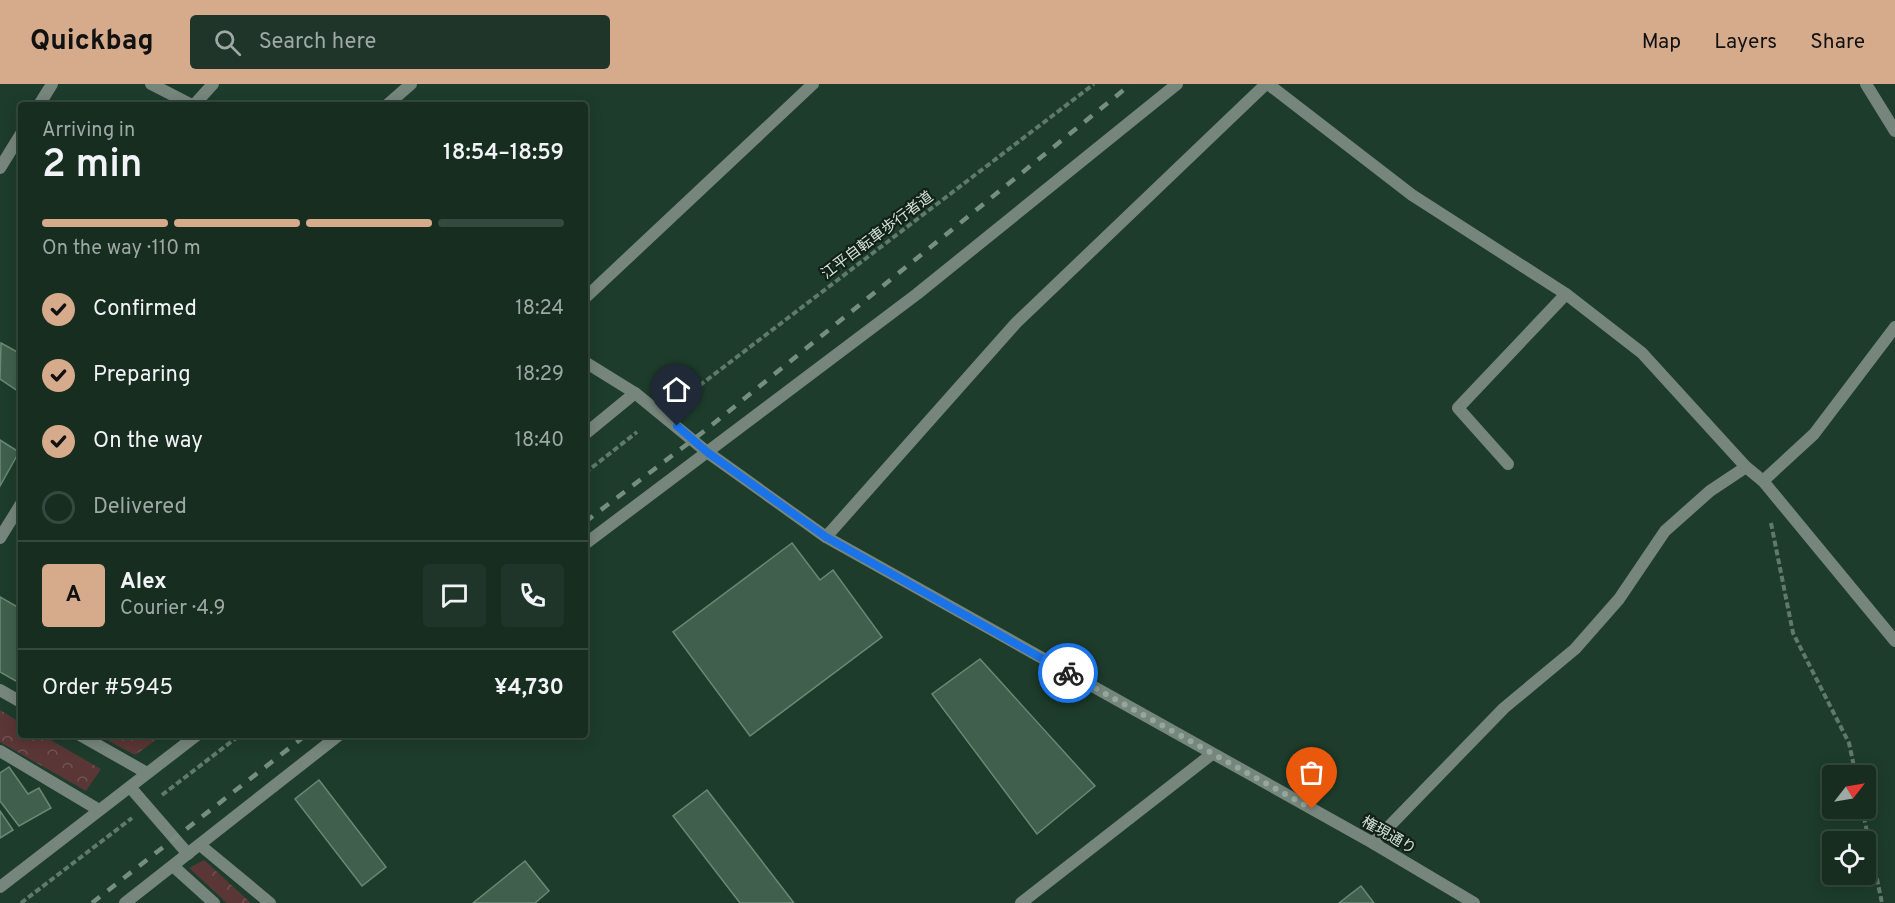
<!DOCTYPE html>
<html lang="en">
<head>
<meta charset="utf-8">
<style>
	:root { --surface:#162d20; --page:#1f3529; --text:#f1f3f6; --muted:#9ea8a5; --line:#35493e; --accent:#d6ab8b }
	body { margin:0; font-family:Overpass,"Noto Sans JP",sans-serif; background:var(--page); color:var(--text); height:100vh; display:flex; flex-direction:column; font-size:22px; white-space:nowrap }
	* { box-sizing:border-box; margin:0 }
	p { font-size:20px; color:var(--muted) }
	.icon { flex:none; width:33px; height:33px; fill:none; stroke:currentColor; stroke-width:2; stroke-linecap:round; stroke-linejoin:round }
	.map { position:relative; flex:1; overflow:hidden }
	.details { position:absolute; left:18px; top:18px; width:570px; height:636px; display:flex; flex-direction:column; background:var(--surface); border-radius:6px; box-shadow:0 3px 15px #0003,0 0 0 2px var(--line) }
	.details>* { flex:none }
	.needle { width:39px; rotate:59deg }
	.fabs { position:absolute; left:1822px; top:681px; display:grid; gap:12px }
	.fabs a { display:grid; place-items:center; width:54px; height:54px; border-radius:6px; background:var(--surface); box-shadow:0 3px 15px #0003,0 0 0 2px var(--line); font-size:30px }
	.pin { position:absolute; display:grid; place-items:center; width:51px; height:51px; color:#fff; margin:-62px -26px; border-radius:50% 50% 50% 0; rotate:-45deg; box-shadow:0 0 6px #0007 }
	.pin .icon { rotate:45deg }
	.courier { position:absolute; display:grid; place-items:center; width:60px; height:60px; margin:-30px; border:4px solid #1a73e8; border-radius:50%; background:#fff; color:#222; box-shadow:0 2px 8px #0007 }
	.overview em { font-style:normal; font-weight:600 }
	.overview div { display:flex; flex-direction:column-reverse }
	.overview { display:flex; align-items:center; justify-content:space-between; height:102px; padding:0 24px }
	h1 { font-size:39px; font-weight:600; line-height:45px }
	.bar { display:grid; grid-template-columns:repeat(4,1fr); gap:9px 6px; align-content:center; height:72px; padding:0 24px }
	.bar i { height:8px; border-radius:4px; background:var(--line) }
	.bar .current { background:var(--accent) }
	.bar p { grid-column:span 4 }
	.line { display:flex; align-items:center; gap:15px; padding:0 24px; border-top:2px solid var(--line) }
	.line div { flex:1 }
	.round { display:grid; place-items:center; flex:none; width:63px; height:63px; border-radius:6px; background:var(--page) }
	ol { padding:0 24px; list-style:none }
	li { display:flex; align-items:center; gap:18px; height:66px }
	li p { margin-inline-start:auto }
	li .icon { padding:6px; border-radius:50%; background:var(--accent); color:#111; stroke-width:4 }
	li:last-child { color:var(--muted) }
	li i { width:33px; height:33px; border:3px solid var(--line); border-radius:50% }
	header { display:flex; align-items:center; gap:36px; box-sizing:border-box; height:84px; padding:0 30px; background:var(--accent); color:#111 }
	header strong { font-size:28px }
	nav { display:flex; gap:33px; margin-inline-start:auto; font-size:21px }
	.search { width:420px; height:54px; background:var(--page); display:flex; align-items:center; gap:15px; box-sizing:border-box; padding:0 21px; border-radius:6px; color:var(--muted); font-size:22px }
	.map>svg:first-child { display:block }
	.park { fill:url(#park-crowns) }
	.building { fill:#40604d; stroke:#688975; stroke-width:1.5 }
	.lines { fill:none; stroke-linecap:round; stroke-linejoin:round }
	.path { stroke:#5f796a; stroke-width:4; stroke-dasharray:6 3; stroke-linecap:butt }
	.minor { stroke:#77867c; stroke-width:12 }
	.tertiary { stroke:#77867c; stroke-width:12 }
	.rail { stroke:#768e80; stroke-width:4.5; stroke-dasharray:10 10; stroke-linecap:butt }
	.done { stroke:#91a89a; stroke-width:6; stroke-dasharray:0 10.8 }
	.route { stroke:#1a73e8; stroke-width:8 }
	.labels { text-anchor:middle; stroke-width:4.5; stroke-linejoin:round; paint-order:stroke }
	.street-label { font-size:15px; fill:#d0e2d6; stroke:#122018 }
</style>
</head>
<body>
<header>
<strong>Quickbag</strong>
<div class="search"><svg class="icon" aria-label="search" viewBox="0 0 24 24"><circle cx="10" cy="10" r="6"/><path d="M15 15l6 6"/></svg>Search here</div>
<nav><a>Map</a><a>Layers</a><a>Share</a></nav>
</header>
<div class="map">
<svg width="1895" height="819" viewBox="0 0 1895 819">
	<defs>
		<pattern id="park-crowns" width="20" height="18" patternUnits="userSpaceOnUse" patternTransform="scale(1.5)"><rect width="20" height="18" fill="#5b3636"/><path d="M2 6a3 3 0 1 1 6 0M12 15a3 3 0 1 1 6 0" fill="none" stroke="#725352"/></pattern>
	</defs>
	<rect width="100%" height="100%" fill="#1d3c2b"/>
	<g class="park">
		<path d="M0 626 21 639V651H42L101 685 86 707 0 658Z"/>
		<path d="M98 651H163L135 671Z"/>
		<path d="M204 776 251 819H227L189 784Z"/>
	</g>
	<g class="building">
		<path d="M1 259 21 270V309L0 295Z"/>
		<path d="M0 356 19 368 0 402Z"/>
		<path d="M792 459 820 496 833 486 882 553 750 652 673 548Z"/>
		<path d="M0 513 21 525V600L0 588Z"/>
		<path d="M980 575 1095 702 1037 750 932 610Z"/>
		<path d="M9 683 28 710 39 704 51 724 19 742 0 717V689Z"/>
		<path d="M319 696 386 783 362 802 295 715Z"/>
		<path d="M707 706 794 819H740L673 732Z"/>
		<path d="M0 727 13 746 0 754Z"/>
		<path d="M525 777 549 807 535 819H473Z"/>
		<path d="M1361 802 1374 819H1339Z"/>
	</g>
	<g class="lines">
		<g class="path">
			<path d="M678 318 1094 0"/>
			<path d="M585 389 637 348"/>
			<path d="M1771 439 1793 549 1849 659 1856 692"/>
			<path d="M162 711 240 651"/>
			<path d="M1862 724 1882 819"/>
			<path d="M21 819 132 734"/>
		</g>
		<g class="minor">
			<path d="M1268 0 1412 111 1566 210 1642 269 1746 383 1763 397 1895 557"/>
			<path d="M1866 0 1895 47"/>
			<path d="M39 21 52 0"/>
			<path d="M194 21 213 0"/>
			<path d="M387 21 411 0"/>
			<path d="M0 84 21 50"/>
			<path d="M585 214 813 0"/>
			<path d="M585 350 635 309"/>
			<path d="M1508 380 1458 324 1566 210"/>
			<path d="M1763 397 1814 350 1895 243"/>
			<path d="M826 453 1016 239 1266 0"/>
			<path d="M0 454 21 420"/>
			<path d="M0 606 21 618"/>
			<path d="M80 651 147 689"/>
			<path d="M0 667 99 726"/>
			<path d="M130 703 188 770"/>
			<path d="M1373 759 1504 624 1575 565 1619 515 1665 447 1710 407 1746 383"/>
			<path d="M200 761 270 819"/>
			<path d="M173 782 214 819"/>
			<path d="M0 803 197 651"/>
			<path d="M1021 819 1212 670"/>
		</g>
		<g class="tertiary">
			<path d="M151 0 192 21"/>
			<path d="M585 278 635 309 707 368 826 453 1373 759 1474 819"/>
			<path d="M585 460 917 210 1177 0"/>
			<path d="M125 819 339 651"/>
		</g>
		<g class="rail">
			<path d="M585 438 707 345 1131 0"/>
			<path d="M92 819 306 651"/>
		</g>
	</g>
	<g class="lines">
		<path class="done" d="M1068 589 1312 725"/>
		<path class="route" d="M677 342 707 368 826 453 1068 589"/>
	</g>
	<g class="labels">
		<g class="street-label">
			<text transform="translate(877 151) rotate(-37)" y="5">江平自転車歩行者道</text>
			<text transform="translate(1389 751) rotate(30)" y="5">権現通り</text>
		</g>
	</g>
</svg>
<div class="fabs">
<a><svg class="needle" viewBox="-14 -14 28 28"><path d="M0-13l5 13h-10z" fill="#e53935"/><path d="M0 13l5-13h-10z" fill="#9ea8a5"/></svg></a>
<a><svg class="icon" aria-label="locate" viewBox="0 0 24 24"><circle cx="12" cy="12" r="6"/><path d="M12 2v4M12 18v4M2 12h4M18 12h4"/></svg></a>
</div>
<div class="pin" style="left:1312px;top:725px;background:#ea580c"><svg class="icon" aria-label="bag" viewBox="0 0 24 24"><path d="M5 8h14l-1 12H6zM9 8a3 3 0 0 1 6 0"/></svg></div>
<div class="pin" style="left:677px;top:342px;background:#1f2937"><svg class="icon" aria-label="home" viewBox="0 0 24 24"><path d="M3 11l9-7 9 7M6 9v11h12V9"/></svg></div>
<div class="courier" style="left:1068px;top:589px"><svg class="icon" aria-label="bike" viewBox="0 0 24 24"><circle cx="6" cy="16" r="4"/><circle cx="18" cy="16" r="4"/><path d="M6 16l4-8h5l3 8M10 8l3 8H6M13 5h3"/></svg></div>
<section class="details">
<div class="overview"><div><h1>2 min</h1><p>Arriving in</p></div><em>18:54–18:59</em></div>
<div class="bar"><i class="current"></i><i class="current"></i><i class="current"></i><i></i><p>On the way · 110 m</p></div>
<ol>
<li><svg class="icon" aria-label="check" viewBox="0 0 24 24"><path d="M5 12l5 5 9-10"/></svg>Confirmed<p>18:24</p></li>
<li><svg class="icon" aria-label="check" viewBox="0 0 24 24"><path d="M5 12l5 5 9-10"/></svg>Preparing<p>18:29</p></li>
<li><svg class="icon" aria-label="check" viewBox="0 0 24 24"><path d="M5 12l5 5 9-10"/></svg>On the way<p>18:40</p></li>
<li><i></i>Delivered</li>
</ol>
<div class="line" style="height:108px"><b class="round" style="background:var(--accent);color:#111">A</b><div><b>Alex</b><p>Courier · 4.9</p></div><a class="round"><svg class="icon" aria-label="chat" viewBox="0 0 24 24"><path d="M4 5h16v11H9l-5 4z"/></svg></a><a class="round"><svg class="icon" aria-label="phone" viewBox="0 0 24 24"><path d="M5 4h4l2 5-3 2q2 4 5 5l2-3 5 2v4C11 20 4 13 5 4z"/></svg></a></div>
<div class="line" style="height:78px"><div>Order #5945</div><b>¥4,730</b></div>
</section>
</div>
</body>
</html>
